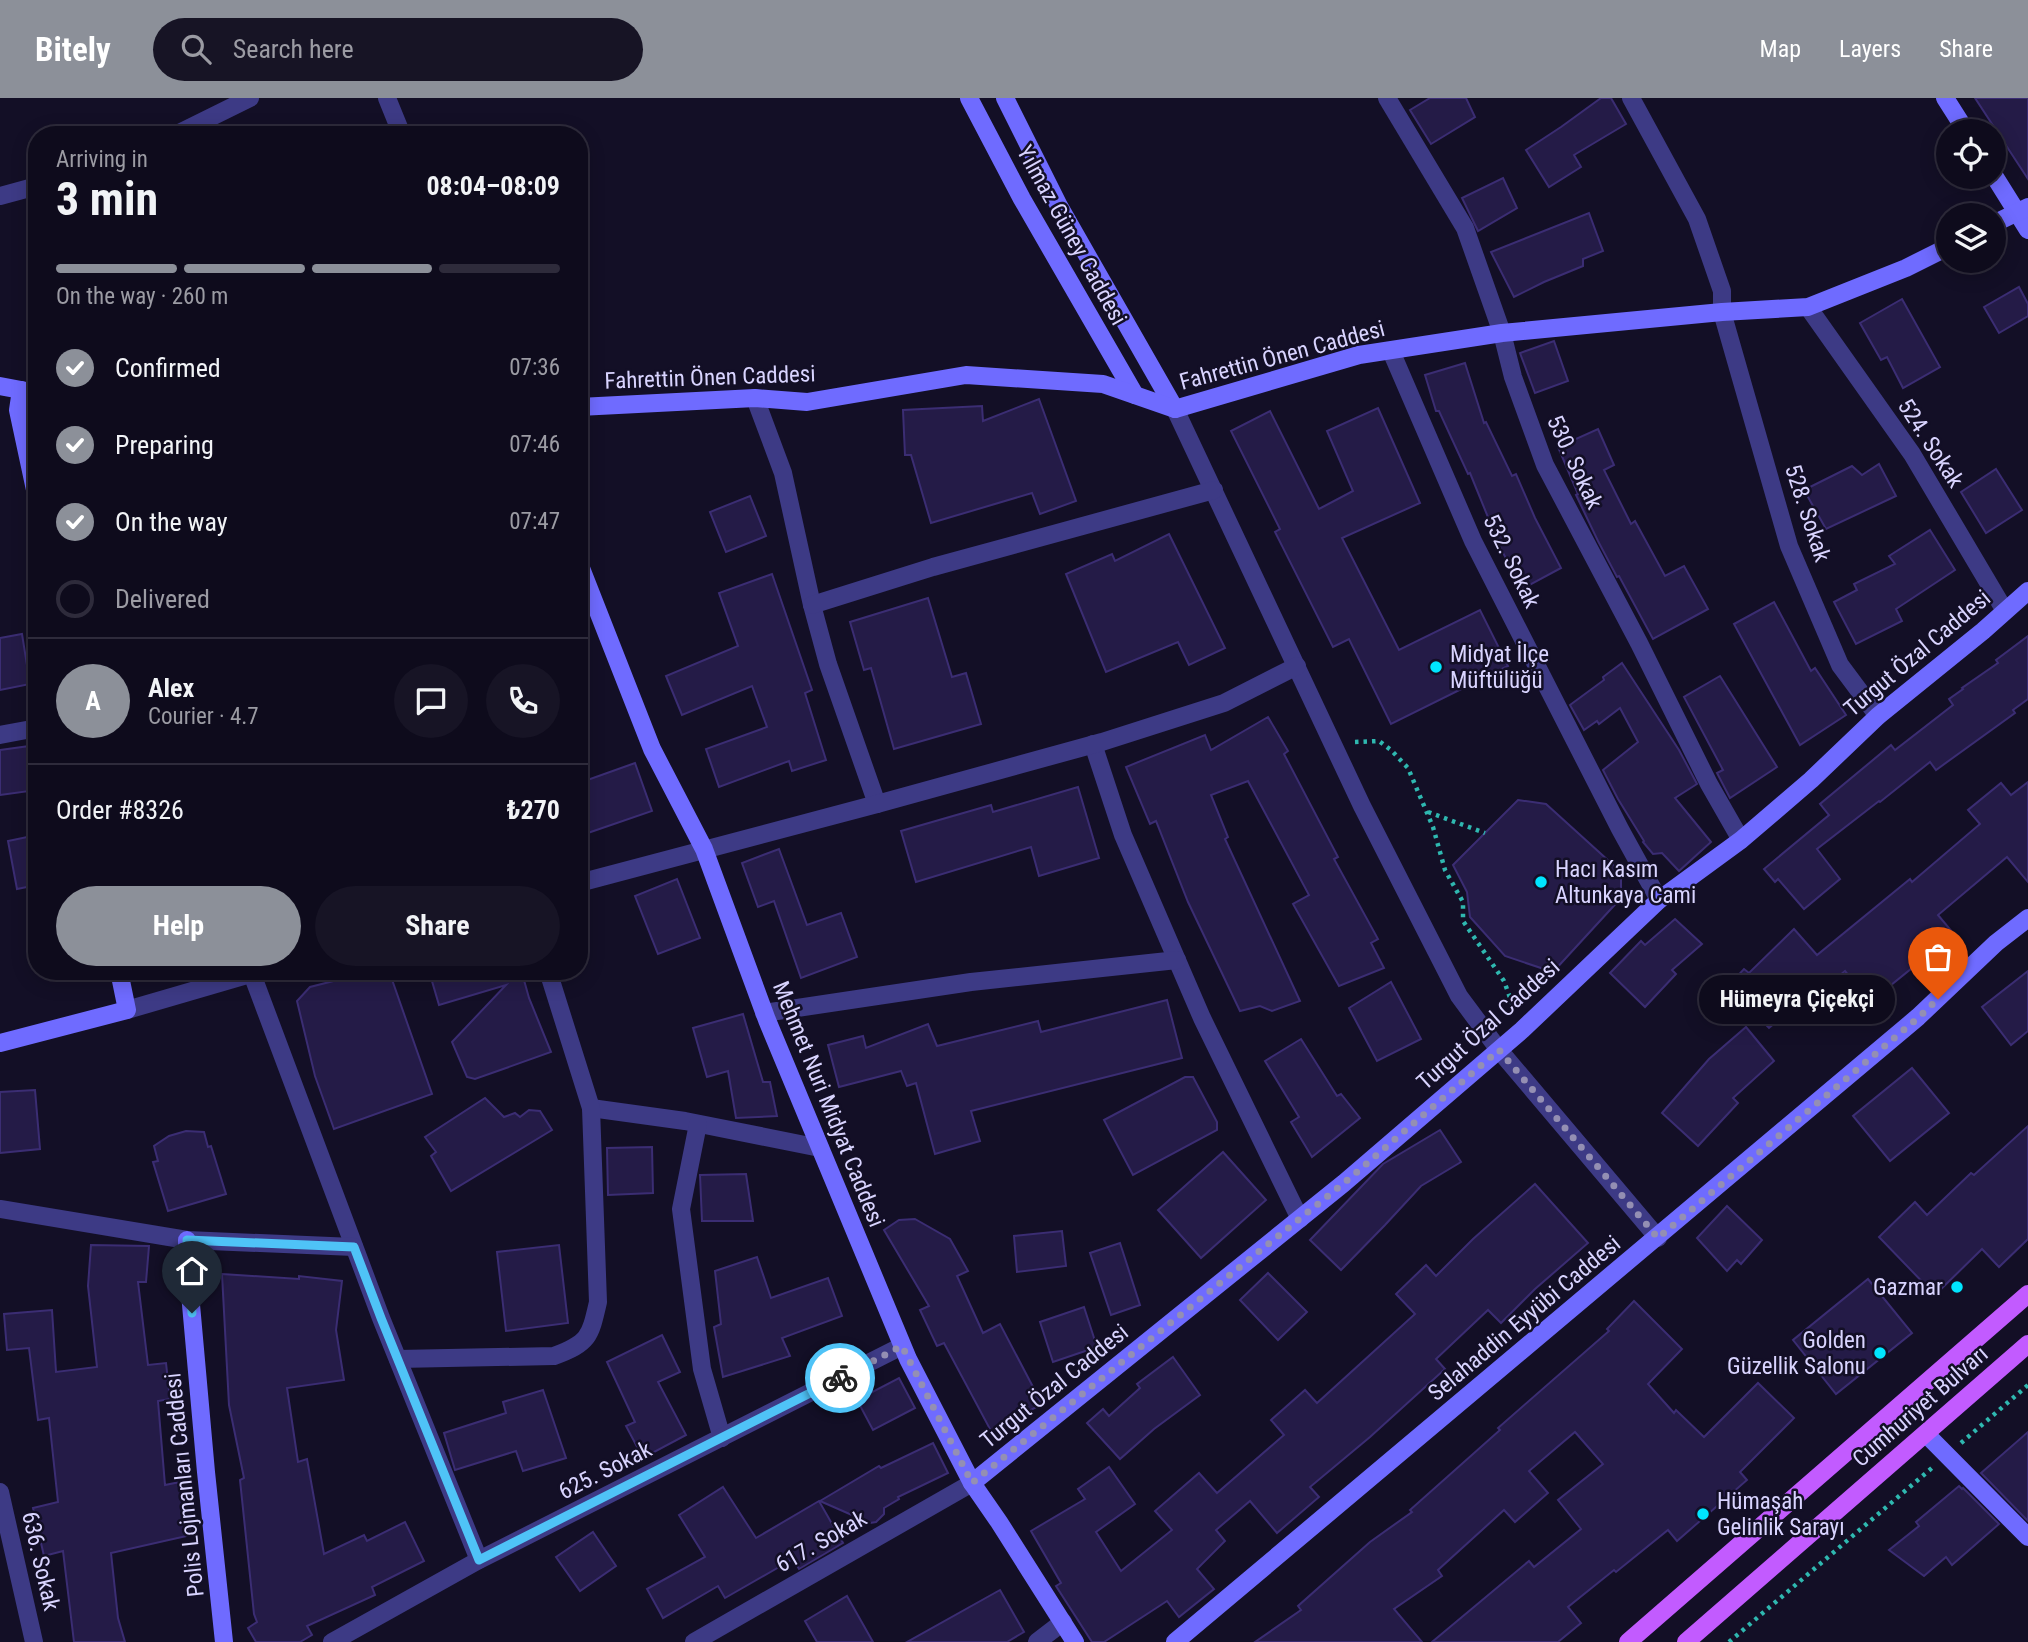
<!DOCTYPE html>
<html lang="en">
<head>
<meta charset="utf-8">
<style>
	:root { --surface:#0e0b1c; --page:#171425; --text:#f1f3f6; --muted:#9b9ba3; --line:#2e2b3b; --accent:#8c9099 }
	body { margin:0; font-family:"Roboto Condensed",sans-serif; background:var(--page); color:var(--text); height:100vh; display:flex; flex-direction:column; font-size:26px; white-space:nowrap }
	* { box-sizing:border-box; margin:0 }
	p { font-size:23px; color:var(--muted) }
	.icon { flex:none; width:38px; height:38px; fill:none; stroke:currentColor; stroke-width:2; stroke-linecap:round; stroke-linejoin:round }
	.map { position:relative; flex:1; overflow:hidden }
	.panel { position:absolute; left:28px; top:28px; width:560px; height:854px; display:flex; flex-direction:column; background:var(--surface); border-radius:28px; box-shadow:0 4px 18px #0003,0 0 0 2px var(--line) }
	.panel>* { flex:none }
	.fabs { position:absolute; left:1936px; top:21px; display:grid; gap:14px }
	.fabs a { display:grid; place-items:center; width:70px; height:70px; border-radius:50%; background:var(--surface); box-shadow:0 4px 18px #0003,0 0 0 2px var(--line); font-size:35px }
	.pin { position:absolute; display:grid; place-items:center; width:60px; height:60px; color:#fff; margin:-72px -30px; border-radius:50% 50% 50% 0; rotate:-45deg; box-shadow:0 0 7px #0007 }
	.pin .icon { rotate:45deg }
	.courier { position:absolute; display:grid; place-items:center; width:70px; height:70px; margin:-35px; border:5px solid #4fc3f7; border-radius:50%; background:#fff; color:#222; box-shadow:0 2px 9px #0007 }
	.bubble { position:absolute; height:49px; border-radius:24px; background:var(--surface); box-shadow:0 4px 18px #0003,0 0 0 2px var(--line); font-size:23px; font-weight:700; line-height:49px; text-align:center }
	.head em { font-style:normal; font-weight:700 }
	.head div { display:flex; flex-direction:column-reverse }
	.head { display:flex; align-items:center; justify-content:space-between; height:119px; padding:0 28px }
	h1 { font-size:46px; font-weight:700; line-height:52px }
	.bar { display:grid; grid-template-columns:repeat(4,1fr); gap:10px 7px; align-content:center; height:84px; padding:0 28px }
	.bar i { height:9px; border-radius:5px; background:var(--line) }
	.bar .selected { background:var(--accent) }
	.bar p { grid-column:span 4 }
	.line { display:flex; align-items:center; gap:18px; padding:0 28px; border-top:2px solid var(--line) }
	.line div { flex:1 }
	.round { display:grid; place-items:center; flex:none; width:74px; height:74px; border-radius:37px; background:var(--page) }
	ol { padding:0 28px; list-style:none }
	li { display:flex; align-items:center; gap:21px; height:77px }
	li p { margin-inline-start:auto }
	li .icon { padding:7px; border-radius:50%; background:var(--accent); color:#fff; stroke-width:4 }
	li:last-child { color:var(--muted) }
	li i { width:38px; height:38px; border:4px solid var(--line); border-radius:50% }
	.action { display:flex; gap:14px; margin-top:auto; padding:14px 28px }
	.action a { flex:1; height:80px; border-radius:42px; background:var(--accent); color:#fff; font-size:28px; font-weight:700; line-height:80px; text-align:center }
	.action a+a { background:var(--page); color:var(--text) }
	header { display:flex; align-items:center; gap:42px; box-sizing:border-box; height:98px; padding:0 35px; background:var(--accent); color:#fff }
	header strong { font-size:33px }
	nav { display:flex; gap:38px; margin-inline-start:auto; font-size:24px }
	.search { width:490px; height:63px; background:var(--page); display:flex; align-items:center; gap:18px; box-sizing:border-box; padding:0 24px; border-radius:38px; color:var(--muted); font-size:26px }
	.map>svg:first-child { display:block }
	.building { fill:#241b47; stroke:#3b2d73; stroke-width:2 }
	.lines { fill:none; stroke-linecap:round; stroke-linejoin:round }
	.path { stroke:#2fb8b0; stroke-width:4.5; stroke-dasharray:3.5 5; stroke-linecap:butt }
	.street { stroke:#3d3a85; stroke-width:18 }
	.secondary { stroke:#6f6bff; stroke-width:18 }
	.primary { stroke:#c25bff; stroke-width:18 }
	.done { stroke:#948fb3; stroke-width:7; stroke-dasharray:0 12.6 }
	.route { stroke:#4fc3f7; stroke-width:9 }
	.poi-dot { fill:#00e5ff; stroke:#130f26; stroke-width:2.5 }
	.labels { text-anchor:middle; stroke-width:5; stroke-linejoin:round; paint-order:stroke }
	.street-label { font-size:23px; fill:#d9d4ff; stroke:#130f26 }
	.poi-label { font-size:23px; fill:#d9d4ff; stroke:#130f26; text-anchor:start }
</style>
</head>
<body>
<header>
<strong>Bitely</strong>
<div class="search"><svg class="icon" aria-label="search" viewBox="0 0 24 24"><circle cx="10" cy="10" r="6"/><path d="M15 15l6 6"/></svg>Search here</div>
<nav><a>Map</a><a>Layers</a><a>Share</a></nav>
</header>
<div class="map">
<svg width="2028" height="1544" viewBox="0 0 2028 1544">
	<rect width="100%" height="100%" fill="#130f26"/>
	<g class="building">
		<path d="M1430 0H1466L1475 19 1431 46 1410 12Z"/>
		<path d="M1601 0H1611L1626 26 1574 57 1581 69 1549 89 1526 52 1561 29Z"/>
		<path d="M1975 0H2028V81Z"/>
		<path d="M1503 80 1517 110 1478 133 1462 100Z"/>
		<path d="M1589 115 1603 153 1583 161V168L1544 184 1514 199 1491 154Z"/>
		<path d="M2019 189 2028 206V218L1999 235 1984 209Z"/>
		<path d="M1902 201 1940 269 1903 290 1887 259 1881 262 1860 225Z"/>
		<path d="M1554 243 1568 283 1535 295 1520 255Z"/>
		<path d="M1465 265 1484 325 1486 324 1512 378 1516 376 1535 420 1561 470 1522 491 1490 430 1492 429 1470 375 1468 376 1439 313H1436L1425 277Z"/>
		<path d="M1039 301 1076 403 1040 416 1032 395 931 425 911 357H905L903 312 982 308 983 323Z"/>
		<path d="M1378 310 1420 405 1342 440 1399 552 1480 512 1508 568 1391 626 1349 541 1333 549 1275 434 1280 431 1231 333 1270 313 1319 411 1353 393 1327 333Z"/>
		<path d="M1598 331 1614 367 1604 372 1631 426 1635 423 1665 478 1684 468 1708 511 1653 541 1619 478 1617 479 1598 443 1576 397 1578 396 1558 349Z"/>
		<path d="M1879 366 1896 398 1826 431 1804 392 1852 368 1862 377Z"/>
		<path d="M1996 371 2022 412 1986 435 1961 394Z"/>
		<path d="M750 398 766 438 726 454 710 414Z"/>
		<path d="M1930 432 1955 472 1896 511 1902 523 1856 546 1834 504 1857 492 1854 486 1895 466 1889 458Z"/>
		<path d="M1169 436 1225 550 1189 567 1178 544 1106 574 1066 476 1112 456 1115 463Z"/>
		<path d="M772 476 812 592 805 595 826 662 792 673 789 663 719 689 706 651 767 629 752 588 682 617 666 578 738 548 719 495Z"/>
		<path d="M928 500 952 579 966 575 981 626 894 651 871 570 864 572 850 524Z"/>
		<path d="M1774 504 1811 573 1815 570 1846 617 1800 647 1734 526Z"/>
		<path d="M22 536 30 586 0 592V540Z"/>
		<path d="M2028 538V601L2013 612 2015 615 1936 672 1930 664 1880 704 1879 703 1817 751 1840 781 1804 811 1778 781 1775 784 1764 771 1829 717 1820 706 1891 647 1895 652 1953 607 1949 601 1963 591 1962 590 1998 565 1996 562Z"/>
		<path d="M1622 565 1679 652 1697 686 1675 700 1711 744 1679 773 1662 755 1653 756 1643 744 1644 743 1618 701 1603 672 1638 644 1620 610 1599 626 1597 623 1584 632 1570 607 1604 582 1603 579Z"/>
		<path d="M1720 578 1777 669 1730 700 1717 675 1723 672 1684 599Z"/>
		<path d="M1268 619 1288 653 1284 656 1338 759 1334 761 1378 841 1371 845 1384 870 1339 888 1293 806 1309 797 1248 683 1211 697 1228 739 1225 741 1300 903 1272 913 1260 908 1240 913 1188 804 1156 723 1150 726 1126 669 1205 637 1211 652Z"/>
		<path d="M37 647V692L0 697V652Z"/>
		<path d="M635 665 652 713 579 738V685Z"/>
		<path d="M2028 684V784L2007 759 1938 817 1954 836 1870 904 1845 873 1804 908 1800 904 1769 930 1728 888 1744 871 1749 875 1794 831 1817 857 1910 781 1912 784 1980 726 1968 712 2001 685 2011 697Z"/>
		<path d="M1078 689 1099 760 1039 778 1031 749 916 784 901 733 991 707 993 714Z"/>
		<path d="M1518 702 1546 706 1621 774V800L1553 874 1505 858 1470 819 1467 794 1453 767Z"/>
		<path d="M37 737V787L17 791 8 743Z"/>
		<path d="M779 751 807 827 841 815 857 859 801 880 774 803 758 809 742 765Z"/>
		<path d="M677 781 700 840 658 856 635 798Z"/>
		<path d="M1675 821 1702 846 1672 872 1676 876 1645 909 1610 875 1641 843 1645 847Z"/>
		<path d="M373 873H389L432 996 334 1031 315 978 297 903 310 889Z"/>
		<path d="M429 873H534L535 878 524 882 529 900 551 954 475 981 467 979 452 944 506 887 439 907Z"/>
		<path d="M2028 873V933L2011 947 1982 909Z"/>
		<path d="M1391 884 1421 941 1377 963 1349 910Z"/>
		<path d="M1167 902 1182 960 971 1013 980 1043 935 1056 916 985 907 988 901 973 839 989 828 947 863 938 866 950 928 926 937 948 1038 923 1041 934Z"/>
		<path d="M743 916 763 984H770L777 1018 736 1020 728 973 707 979 693 930Z"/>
		<path d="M1746 929 1774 963 1733 1000 1738 1005 1698 1048 1662 1015 1709 961Z"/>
		<path d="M1301 941 1337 998 1341 996 1360 1020 1312 1059 1291 1024 1299 1019 1265 963Z"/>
		<path d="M1912 970 1949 1015 1890 1063 1853 1018Z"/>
		<path d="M1185 979H1193L1217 1024V1032L1133 1077 1104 1022Z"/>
		<path d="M35 992 40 1051 0 1055V994Z"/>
		<path d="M485 1000 504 1019 515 1015 520 1019 529 1012 540 1013 552 1032 451 1093 431 1058 436 1054 425 1039Z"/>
		<path d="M2028 1028V1141L1999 1169 1982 1151 1935 1197 1879 1139 1915 1104 1927 1117 1971 1075 1974 1077Z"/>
		<path d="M1440 1032 1461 1064 1421 1088 1385 1127 1341 1172 1310 1142 1383 1066Z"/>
		<path d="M186 1033 204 1034 208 1049 211 1048 226 1096 168 1113 153 1064 158 1063 154 1048 169 1038Z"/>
		<path d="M652 1049 653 1095 608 1097 607 1050Z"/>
		<path d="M1223 1054 1266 1102 1201 1160 1158 1112Z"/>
		<path d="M746 1076 753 1123H702L700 1077Z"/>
		<path d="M1535 1086 1588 1145 1535 1191 1501 1225 1488 1212 1436 1261 1445 1271 1370 1339 1310 1389 1319 1399 1277 1435 1250 1403 1216 1432 1225 1443 1197 1471 1214 1491 1179 1519 1167 1503 1104 1544H1092L1056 1488 1061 1485 1031 1433 1085 1401 1078 1391 1109 1369 1135 1406 1096 1434 1121 1473 1172 1432 1155 1413 1199 1375 1217 1395 1284 1337 1271 1322 1305 1292 1317 1305 1415 1216 1396 1196 1426 1167 1436 1178 1473 1141Z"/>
		<path d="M1727 1108 1762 1142 1741 1166 1737 1162 1727 1173 1697 1140Z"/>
		<path d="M915 1121 950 1141 968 1173 957 1178 983 1235 1000 1226 1042 1306 991 1333 944 1245 937 1248 920 1212 929 1208 884 1132 899 1122Z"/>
		<path d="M1062 1133 1066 1168 1017 1174 1014 1138Z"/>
		<path d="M1120 1145 1140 1207 1111 1217 1090 1155Z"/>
		<path d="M91 1147 149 1148 146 1184H138L148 1267 166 1265 170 1301 158 1303 165 1387 180 1384 191 1437 111 1455 118 1520 125 1544H74L63 1453 44 1458 33 1410 58 1404 49 1320 38 1322 29 1250 7 1252 4 1216 52 1212 56 1274 97 1269 88 1188Z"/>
		<path d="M559 1147 568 1225 506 1233 497 1154Z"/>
		<path d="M757 1159 771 1200 828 1180 842 1218 782 1240 790 1258 723 1279 714 1229 721 1226 715 1173Z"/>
		<path d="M1268 1175 1307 1214 1278 1242 1240 1202Z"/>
		<path d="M222 1176 299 1181V1178L342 1183 336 1232 344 1282 287 1290 298 1364 307 1361 324 1456 364 1437 367 1443 405 1424 424 1463 372 1489 375 1497 307 1528 312 1537 300 1544H256L248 1530 257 1524 254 1516 240 1382 244 1380 229 1307Z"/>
		<path d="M1868 1181 1912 1235 1836 1296 1793 1242Z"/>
		<path d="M1634 1203 1682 1251 1648 1286 1674 1315 1676 1312 1704 1339 1758 1285 1794 1320 1740 1374 1747 1382 1677 1443 1668 1432 1616 1474 1614 1472 1568 1509 1581 1525 1558 1544H1432L1529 1463 1534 1469 1581 1431 1558 1402 1603 1366 1575 1334 1529 1373 1548 1395 1515 1424 1504 1412 1438 1472 1442 1478 1394 1511 1422 1544H1255L1301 1512 1298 1508 1370 1444 1412 1414 1410 1412 1500 1332 1498 1330 1609 1233 1607 1231Z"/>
		<path d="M1084 1209 1097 1249 1053 1264 1040 1224Z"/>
		<path d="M662 1237 680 1274 658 1284 686 1337 643 1360 626 1328 635 1324 607 1264Z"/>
		<path d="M1173 1259 1200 1297 1154 1331 1120 1361 1087 1325 1103 1311 1109 1318 1140 1290 1137 1286Z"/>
		<path d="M899 1280 915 1310 873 1332 857 1302Z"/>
		<path d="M543 1292 566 1360 523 1373 516 1353 455 1372 444 1335 506 1315 503 1304Z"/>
		<path d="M2028 1334V1423L1981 1375Z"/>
		<path d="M933 1345 948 1375 898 1399 899 1401 884 1410V1416L876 1424 870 1425 820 1403 879 1368 881 1370Z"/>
		<path d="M1959 1388 1962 1391 1963 1390 1999 1426 1952 1467 1946 1459 1924 1478 1889 1452 1919 1428 1916 1424Z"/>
		<path d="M723 1389 756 1440 819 1403 843 1445 799 1471 793 1461 725 1500 718 1488 663 1520 647 1491 705 1459 679 1417Z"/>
		<path d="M593 1434 616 1468 580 1493 556 1459Z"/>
		<path d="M1000 1492 1024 1534 1007 1544H907Z"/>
		<path d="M847 1498 873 1544H817L805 1523Z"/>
	</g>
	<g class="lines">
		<g class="path">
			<path d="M1355 644 1379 643 1391 652 1408 670 1433 729 1445 772 1463 804V823L1504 883 1514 911"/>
			<path d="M1428 714 1485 735"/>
			<path d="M1961 1345 2028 1287"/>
			<path d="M1729 1544 1933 1369"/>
		</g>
		<g class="street">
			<path d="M387 0 402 37"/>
			<path d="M1387 0 1465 130 1502 235 1513 279 1545 367 1639 545 1709 686 1741 742"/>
			<path d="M1631 0 1697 121 1722 193V214L1789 448 1840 567 1878 618"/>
			<path d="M175 37 250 0"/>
			<path d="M0 98 37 88"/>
			<path d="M1808 209 1912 356 2005 513"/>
			<path d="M1391 253 1473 443 1620 731 1659 802"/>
			<path d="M755 300 783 375 812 507 828 566 877 706"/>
			<path d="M1175 311 1362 708 1459 898 1499 952 1658 1140"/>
			<path d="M812 507 933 469 1214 392"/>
			<path d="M0 637 37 630"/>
			<path d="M1093 646 1123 737 1202 920 1300 1121"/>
			<path d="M579 785 877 706 1102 644 1224 605 1297 568"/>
			<path d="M252 876 381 1220 479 1462"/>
			<path d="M127 912 261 873"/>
			<path d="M764 915 971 884 1177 862"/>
			<path d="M591 1010 685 1023 820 1050"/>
			<path d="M698 1026 681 1111 702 1271 722 1340"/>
			<path d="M0 1111 187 1142 354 1149"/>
			<path d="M398 1261 554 1258C589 1245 590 1239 598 1204L591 1010 548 873"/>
			<path d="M0 1394 34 1544"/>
			<path d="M332 1544 479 1462 902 1248"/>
			<path d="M694 1544 972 1385"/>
			<path d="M1037 1544 1063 1524"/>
		</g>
		<g class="secondary">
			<path d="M969 0 1022 101 1135 297"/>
			<path d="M1005 0 1059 108 1175 311"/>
			<path d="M1945 0 1966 33"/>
			<path d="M1993 76 2028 132"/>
			<path d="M1993 126 2028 109"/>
			<path d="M0 288 37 295"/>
			<path d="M21 292 18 312 37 401"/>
			<path d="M579 309 755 300 807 304 966 277 1103 286 1175 311 1359 257 1502 235 1722 214 1808 209 1906 170 1948 149"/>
			<path d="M579 465 652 651 704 751 767 922 908 1261 972 1385 999 1424 1075 1544"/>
			<path d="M0 945 127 912 119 873"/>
			<path d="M187 1142V1162L206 1374 224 1544"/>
			<path d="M1926 1336 2028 1439"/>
			<path d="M972 1385 1344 1085 1522 932 1659 802 1741 742 1811 682 1878 618 1983 533 2028 493"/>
			<path d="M1175 1544 1918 919 1996 845 2028 820"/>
		</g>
		<g class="primary">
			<path d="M1628 1544 2028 1196"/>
			<path d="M1686 1544 2028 1246"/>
		</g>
	</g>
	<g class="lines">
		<path class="done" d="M840 1280 902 1248 972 1385 1344 1085 1499 952 1658 1140 1919 919 1938 901"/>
		<path class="route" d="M192 1215 187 1142 354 1149 381 1220 479 1462 840 1280"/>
	</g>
	<g class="poi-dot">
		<circle cx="1436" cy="569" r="7"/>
		<circle cx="1541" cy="784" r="7"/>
		<circle cx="1957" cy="1189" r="7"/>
		<circle cx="1880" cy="1255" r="7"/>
		<circle cx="1703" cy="1416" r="7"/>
	</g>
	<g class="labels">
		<g class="street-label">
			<text transform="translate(1072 137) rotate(61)" y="8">Yılmaz Güney Caddesi</text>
			<text transform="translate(1282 257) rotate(-15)" y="8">Fahrettin Önen Caddesi</text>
			<text transform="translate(710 279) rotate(-2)" y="8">Fahrettin Önen Caddesi</text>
			<text transform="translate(1931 345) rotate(57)" y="8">524. Sokak</text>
			<text transform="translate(1575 364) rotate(65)" y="8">530. Sokak</text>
			<text transform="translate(1808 415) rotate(72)" y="8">528. Sokak</text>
			<text transform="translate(1512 463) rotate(64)" y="8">532. Sokak</text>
			<text transform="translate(1917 555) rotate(-40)" y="8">Turgut Özal Caddesi</text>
			<text transform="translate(1488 926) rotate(-42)" y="8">Turgut Özal Caddesi</text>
			<text transform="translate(829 1006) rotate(68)" y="8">Mehmet Nuri Midyat Caddesi</text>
			<text transform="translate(1524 1220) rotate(-40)" y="8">Selahaddin Eyyübi Caddesi</text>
			<text transform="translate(1054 1288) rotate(-39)" y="8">Turgut Özal Caddesi</text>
			<text transform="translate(1920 1308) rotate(-41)" y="8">Cumhuriyet Bulvarı</text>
			<text transform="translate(605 1372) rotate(-27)" y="8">625. Sokak</text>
			<text transform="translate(184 1387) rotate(-96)" y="8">Polis Lojmanları Caddesi</text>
			<text transform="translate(821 1443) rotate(-30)" y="8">617. Sokak</text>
			<text transform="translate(41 1463) rotate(77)" y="8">636. Sokak</text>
		</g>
		<g class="poi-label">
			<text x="1450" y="564">Midyat İlçe<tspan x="1450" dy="26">Müftülüğü</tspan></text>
			<text x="1555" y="779">Hacı Kasım<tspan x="1555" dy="26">Altunkaya Cami</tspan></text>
			<text x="1943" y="1197" text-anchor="end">Gazmar</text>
			<text x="1866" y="1250" text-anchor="end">Golden<tspan x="1866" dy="26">Güzellik Salonu</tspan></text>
			<text x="1717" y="1411">Hümaşah<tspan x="1717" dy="26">Gelinlik Sarayı</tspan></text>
		</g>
	</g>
</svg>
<div class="fabs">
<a><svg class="icon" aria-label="locate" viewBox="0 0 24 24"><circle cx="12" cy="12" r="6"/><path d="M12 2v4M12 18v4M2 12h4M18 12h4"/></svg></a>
<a><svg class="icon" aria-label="layers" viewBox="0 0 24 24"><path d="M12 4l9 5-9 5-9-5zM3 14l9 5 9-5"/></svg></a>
</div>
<div class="pin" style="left:1938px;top:901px;background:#ea580c"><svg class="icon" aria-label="bag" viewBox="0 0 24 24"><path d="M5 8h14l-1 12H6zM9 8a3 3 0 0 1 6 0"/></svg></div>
<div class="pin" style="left:192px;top:1215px;background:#1f2937"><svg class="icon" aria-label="home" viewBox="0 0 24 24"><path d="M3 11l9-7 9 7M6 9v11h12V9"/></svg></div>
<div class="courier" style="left:840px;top:1280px"><svg class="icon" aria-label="bike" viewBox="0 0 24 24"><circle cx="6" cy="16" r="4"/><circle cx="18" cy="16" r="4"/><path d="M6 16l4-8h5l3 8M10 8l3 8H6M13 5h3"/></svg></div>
<div class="bubble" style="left:1699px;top:877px;width:196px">Hümeyra Çiçekçi</div>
<section class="panel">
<div class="head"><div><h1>3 min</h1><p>Arriving in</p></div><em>08:04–08:09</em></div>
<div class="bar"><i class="selected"></i><i class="selected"></i><i class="selected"></i><i></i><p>On the way · 260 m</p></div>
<ol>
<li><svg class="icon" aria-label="check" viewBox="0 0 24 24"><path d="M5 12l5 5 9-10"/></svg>Confirmed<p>07:36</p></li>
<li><svg class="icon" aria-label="check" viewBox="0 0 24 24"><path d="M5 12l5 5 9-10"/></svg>Preparing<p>07:46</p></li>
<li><svg class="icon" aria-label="check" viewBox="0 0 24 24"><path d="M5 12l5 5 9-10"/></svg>On the way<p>07:47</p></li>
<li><i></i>Delivered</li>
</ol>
<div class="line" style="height:126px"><b class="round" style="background:var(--accent);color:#fff">A</b><div><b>Alex</b><p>Courier · 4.7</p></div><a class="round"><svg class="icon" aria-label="chat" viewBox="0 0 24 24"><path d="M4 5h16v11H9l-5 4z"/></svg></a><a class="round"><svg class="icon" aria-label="phone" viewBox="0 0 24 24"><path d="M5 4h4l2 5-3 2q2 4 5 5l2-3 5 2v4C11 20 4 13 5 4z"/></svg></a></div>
<div class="line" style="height:91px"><div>Order #8326</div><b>₺270</b></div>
<div class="action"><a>Help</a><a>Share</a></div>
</section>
</div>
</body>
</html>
